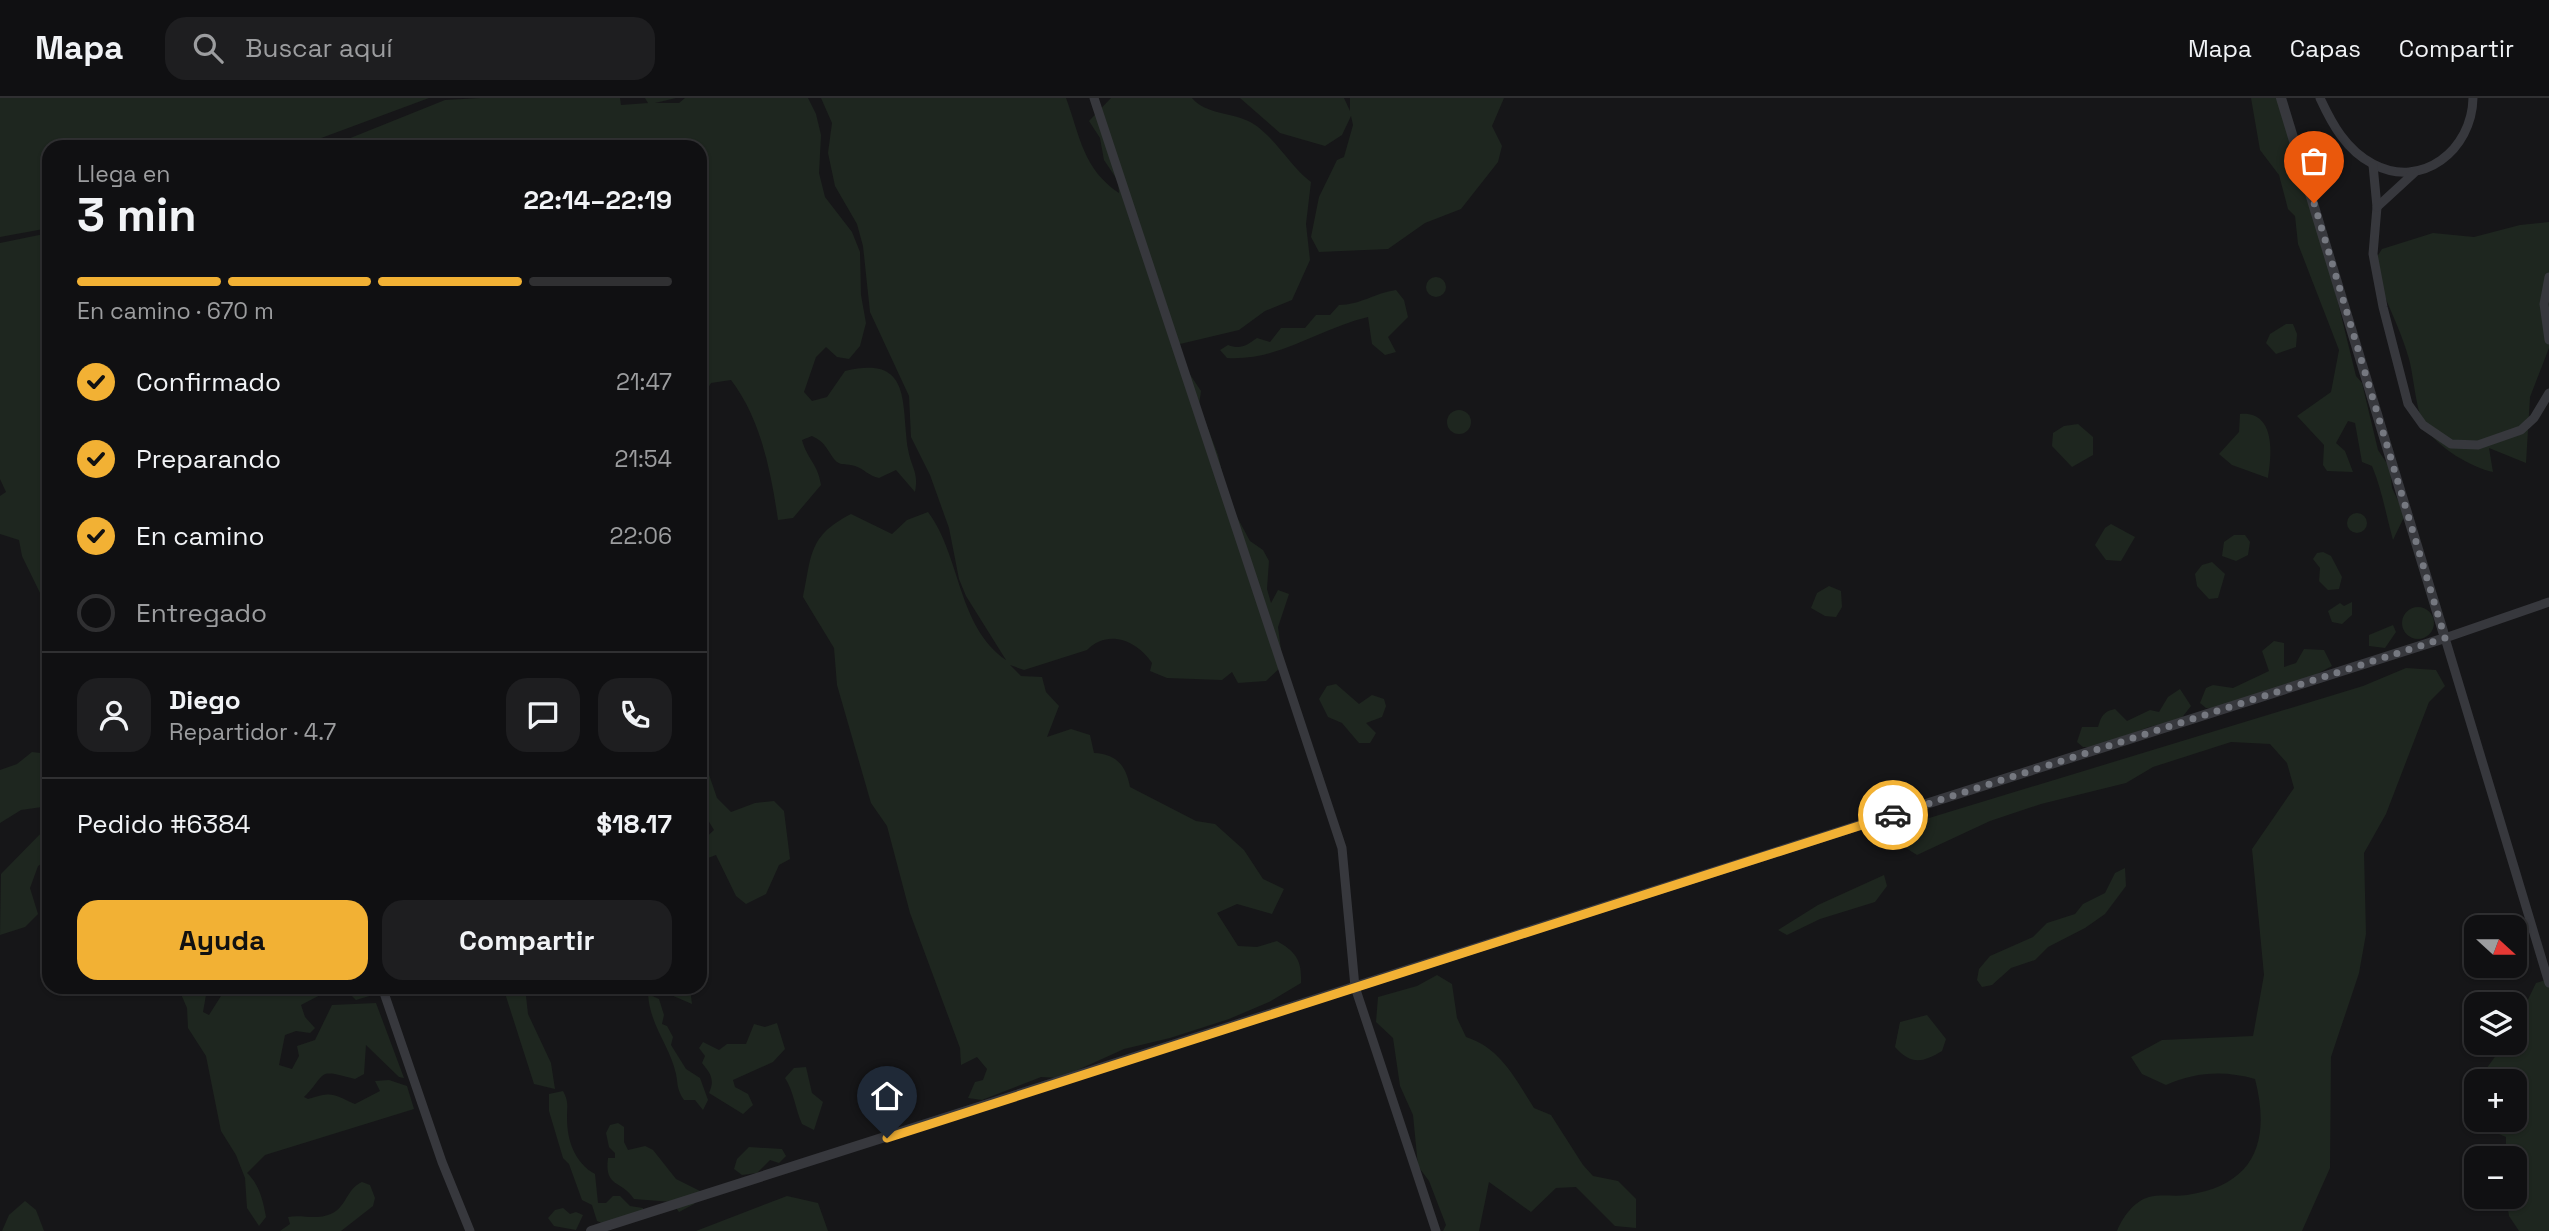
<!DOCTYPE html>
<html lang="es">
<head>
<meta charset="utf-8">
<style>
	:root { --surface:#101012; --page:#1e1e20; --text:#f1f3f6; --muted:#9c9d9f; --line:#303032; --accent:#f2b134 }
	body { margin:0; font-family:"Space Grotesk",sans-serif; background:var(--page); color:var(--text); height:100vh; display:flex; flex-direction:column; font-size:26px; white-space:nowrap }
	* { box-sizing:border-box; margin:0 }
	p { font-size:23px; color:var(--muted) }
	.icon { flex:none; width:38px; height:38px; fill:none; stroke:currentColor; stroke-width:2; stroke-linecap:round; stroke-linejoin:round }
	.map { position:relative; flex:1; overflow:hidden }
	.sheet { position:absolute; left:42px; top:42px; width:665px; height:854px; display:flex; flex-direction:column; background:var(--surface); border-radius:21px; box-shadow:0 2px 5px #0004,0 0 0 2px var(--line) }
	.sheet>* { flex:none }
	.needle { width:46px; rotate:111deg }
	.tools { position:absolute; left:2464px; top:817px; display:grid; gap:14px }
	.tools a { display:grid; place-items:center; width:63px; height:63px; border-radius:14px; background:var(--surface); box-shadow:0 2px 5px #0004,0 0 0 2px var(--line); font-size:35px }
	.pin { position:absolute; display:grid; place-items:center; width:60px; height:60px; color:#fff; margin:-72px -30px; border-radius:50% 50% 50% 0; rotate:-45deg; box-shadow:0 0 7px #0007 }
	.pin .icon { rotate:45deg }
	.courier { position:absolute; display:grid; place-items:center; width:70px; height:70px; margin:-35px; border:5px solid #f2b134; border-radius:50%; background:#fff; color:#222; box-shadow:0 2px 9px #0007 }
	.headline em { font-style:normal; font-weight:800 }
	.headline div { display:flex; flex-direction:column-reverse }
	.headline { display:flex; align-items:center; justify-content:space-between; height:119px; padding:0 35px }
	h1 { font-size:46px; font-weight:800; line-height:52px }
	.bar { display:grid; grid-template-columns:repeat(4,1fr); gap:10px 7px; align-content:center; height:84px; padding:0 35px }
	.bar i { height:9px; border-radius:5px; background:var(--line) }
	.bar .current { background:var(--accent) }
	.bar p { grid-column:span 4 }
	.line { display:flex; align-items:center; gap:18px; padding:0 35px; border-top:2px solid var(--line) }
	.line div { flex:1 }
	.round { display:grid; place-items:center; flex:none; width:74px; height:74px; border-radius:21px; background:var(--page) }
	ol { padding:0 35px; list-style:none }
	li { display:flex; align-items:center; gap:21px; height:77px }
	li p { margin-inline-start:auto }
	li .icon { padding:7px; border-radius:50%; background:var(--accent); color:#111; stroke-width:4 }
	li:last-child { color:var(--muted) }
	li i { width:38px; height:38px; border:4px solid var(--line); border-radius:50% }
	.cta { display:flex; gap:14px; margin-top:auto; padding:14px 35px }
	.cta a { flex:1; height:80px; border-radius:21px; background:var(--accent); color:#111; font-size:28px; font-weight:800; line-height:80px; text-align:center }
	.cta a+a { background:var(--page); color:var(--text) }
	header { display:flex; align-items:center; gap:42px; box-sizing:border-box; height:98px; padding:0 35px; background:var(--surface); border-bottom:2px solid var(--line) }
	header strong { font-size:33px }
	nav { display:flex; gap:38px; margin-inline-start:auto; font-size:24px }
	.search { width:490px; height:63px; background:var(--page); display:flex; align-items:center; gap:18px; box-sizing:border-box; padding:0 24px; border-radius:21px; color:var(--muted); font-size:26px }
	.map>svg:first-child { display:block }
	.green { fill:#1e261f }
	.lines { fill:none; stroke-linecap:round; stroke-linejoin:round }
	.minor { stroke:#37383d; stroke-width:9 }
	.tertiary { stroke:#37383d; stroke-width:10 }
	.done { stroke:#757880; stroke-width:7; stroke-dasharray:0 12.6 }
	.route { stroke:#f2b134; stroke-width:9 }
</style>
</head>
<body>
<header>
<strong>Mapa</strong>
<div class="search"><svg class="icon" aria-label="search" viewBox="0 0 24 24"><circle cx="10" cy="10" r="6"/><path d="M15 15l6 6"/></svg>Buscar aquí</div>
<nav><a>Mapa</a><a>Capas</a><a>Compartir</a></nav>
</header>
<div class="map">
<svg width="2549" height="1133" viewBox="0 0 2549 1133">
	<rect width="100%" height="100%" fill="#161618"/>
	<g class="green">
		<path d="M0 0H429L297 49H49V130L0 139Z"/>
		<path d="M480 0H620L621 7 648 5 645 0H676L655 5H679L685 0H808L816 16 821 37 819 75 825 99 852 134 860 154 861 197 866 225 860 248 849 261 837 259 826 249 816 259 804 294 812 303 827 299 845 273C912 257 901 304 908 351 911 370 919 373 915 394L896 372 879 380C869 378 864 371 855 368 847 365 840 369 834 361 826 350 825 344 812 338L802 342C807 361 818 366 821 387L793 420 778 422C771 374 761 321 731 282L711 285 700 304V49H328L445 2Z"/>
		<path d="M821 0H1066C1080 38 1083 71 1119 95L1118 83 1104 62 1100 40 1089 23 1111 0H1192C1206 17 1233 14 1252 25 1275 39 1290 68 1311 84L1306 126 1310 162 1292 202 1265 213 1239 232 1180 246 1185 269 1201 293 1199 307 1218 357 1230 406 1250 443 1263 452 1269 463 1267 491 1271 505 1278 492 1289 496 1278 529 1283 567 1266 583 1238 585 1232 574 1222 582 1167 580 1150 573 1152 565C1138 543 1108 530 1087 552L1024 572 1010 567 1021 578 1042 579 1046 594 1059 608 1047 639 1071 631 1090 637 1094 655C1117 656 1126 668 1130 689L1196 723 1215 726 1244 752 1263 781 1284 791 1272 816 1237 806 1217 815 1238 848 1257 849 1277 843C1296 854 1302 862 1301 885L1269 904 1229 921 1170 940 1124 951 1060 980 1041 979 982 1002 968 1000 975 984 983 982 987 971 977 959 961 967 960 950 910 815 887 728 871 705 837 587 834 550 803 499C812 457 808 438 851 416L892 436 907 422 928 414C961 458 957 528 1006 562L966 498 959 481 949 430 930 377 911 339 909 298 870 214 863 148 857 126 835 88 828 55 832 25Z"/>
		<path d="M1240 0H1344L1350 13V0H1504L1492 28 1502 48 1498 64 1461 111 1425 125 1388 151 1319 154 1311 139 1319 99 1337 62 1344 59 1353 27 1351 18 1342 37 1325 48 1280 35Z"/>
		<path d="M2251 0H2279L2329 168 2356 278 2362 285 2378 352 2390 370 2392 390 2405 417 2393 442C2386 417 2382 392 2372 368L2362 364 2355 325 2348 323 2336 345 2345 353 2353 374 2327 373 2323 367 2324 347 2297 318 2331 294 2339 252 2298 146 2295 118 2288 111 2279 77 2260 52Z"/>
		<path d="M2549 124V250L2530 299 2526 365 2489 350 2493 374C2472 370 2437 349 2426 330 2416 316 2414 279 2409 261 2400 228 2382 198 2373 165L2382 151 2433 135 2474 139 2520 127Z"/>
		<path d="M49 135V499H42L22 458 19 442 0 436V398L6 394 0 381V145Z"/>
		<circle cx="1436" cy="189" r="10"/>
		<path d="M1396 192 1404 202 1408 219 1388 239 1396 254 1385 257 1372 246 1368 219C1318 231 1279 263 1227 260L1220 252 1228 247C1241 252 1247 247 1257 240L1270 244 1281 230H1305L1316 217H1330L1339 207C1360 207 1375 195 1396 192Z"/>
		<path d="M2286 226H2293L2297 236 2296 249 2276 256 2266 245 2270 236Z"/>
		<circle cx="1459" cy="324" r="12"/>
		<path d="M2240 316C2276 313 2272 357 2268 380L2232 367 2219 356 2239 334Z"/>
		<path d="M2078 326 2093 339V357L2072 369 2052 348 2053 335 2064 328Z"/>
		<circle cx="2357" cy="425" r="10"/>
		<path d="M2111 426 2135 439 2121 463 2106 462 2095 447 2105 430Z"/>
		<path d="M2234 437H2245L2250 444 2248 457 2236 463 2222 458 2224 444Z"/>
		<path d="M2323 454 2331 458 2342 479 2339 491 2328 492 2319 483 2320 470 2313 461 2317 455Z"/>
		<path d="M2212 464 2225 476 2218 500 2209 501 2197 488 2195 476 2202 467Z"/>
		<path d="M1829 488 1841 493 1842 509 1836 519 1825 518 1811 510 1817 495Z"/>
		<path d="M2352 504V517L2342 526 2332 524 2328 513 2340 505 2344 508Z"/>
		<circle cx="2418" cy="525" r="16"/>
		<path d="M2393 527 2396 534 2385 550 2369 548V537Z"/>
		<path d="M2274 543 2284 545V569L2296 565 2304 551 2324 552 2332 568 2313 578 2215 610H2206L2200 605 2206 590 2213 587 2233 590 2269 573 2262 553Z"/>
		<path d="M2406 570 2436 572 2445 588 2429 604 2386 716 2364 755 2366 836 2359 875 2331 959 2330 1070 2302 1133H2117C2122 1120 2134 1103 2149 1099 2161 1096 2175 1099 2187 1097 2255 1087 2271 1043 2255 981 2224 972 2195 974 2166 987L2142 976 2131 959 2162 942 2253 938 2264 877 2252 751 2294 690 2287 665 2270 646 2231 644 2153 669 2126 685 2041 706 1990 723 1917 757 1906 750 1916 724 2363 588Z"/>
		<path d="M1336 586 1359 606 1372 597 1384 601 1386 608 1382 619 1366 625 1376 635 1370 645H1359L1342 625 1328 619 1319 601 1327 588Z"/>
		<path d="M2180 591 2191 608 2180 622 2149 629 2094 649H2083L2077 644 2082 629H2098C2101 618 2104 613 2115 611L2127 623 2150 612 2159 614 2168 599Z"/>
		<path d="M700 634 705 665 717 700 731 714 755 705 774 703 784 713 790 761 779 767 766 796 746 806 736 798 716 757 700 763V745L714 732 700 709Z"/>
		<path d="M32 654 49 656V708L21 712 0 725V672L17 666Z"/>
		<path d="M49 727V761L38 768 30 790 38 816 25 829 0 837 1 776Z"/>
		<path d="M2125 770 2126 788 2105 816 2085 830 2048 849 2035 862 2011 870 1992 887 1982 889 1977 882 1979 871 1990 858 2033 839 2047 825 2075 816 2083 806 2105 795 2115 775Z"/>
		<path d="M1884 777 1887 788 1875 804 1820 821 1787 837 1778 832 1818 807Z"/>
		<path d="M1437 877 1452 886 1457 920 1466 939C1501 950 1516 982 1534 1010L1551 1017 1583 1067 1593 1078 1618 1083 1636 1101V1130L1615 1128 1576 1089 1556 1090 1531 1114 1489 1084 1479 1133H1443L1446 1127 1429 1083 1418 1068 1413 1017 1400 988 1393 940 1376 924 1378 899 1417 888Z"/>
		<path d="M2549 881V1133H2519L2509 1118 2506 1099H2515V1060H2506V1039L2485 1030V1022H2515V984L2482 983 2481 978 2505 945H2515V928L2536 885Z"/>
		<path d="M178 889H212L206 897 203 914 209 917 221 898 233 889H329L324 895 301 907 305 919 315 930 310 935 296 933 285 937 279 967 292 971 299 958 297 948 315 942 332 907 376 905 404 980 399 979 366 947 364 976 355 981C315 970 328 975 304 999L308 1001C334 993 332 996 355 1006L380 993 375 983 389 982 407 988 414 1011 265 1057 247 1075C259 1086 263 1102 266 1119L259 1128 247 1110 245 1080 236 1057 221 1033 206 958 188 930 187 910Z"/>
		<path d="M343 889H373L376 896 356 902Z"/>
		<path d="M503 889H525L528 916 551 965 555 991 534 986Z"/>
		<path d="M672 889 690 890 692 906 664 894Z"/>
		<path d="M648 896 659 901 664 917 662 926 667 928 673 939 671 947 686 971 700 980 708 1002 703 1012 695 1002H684C677 992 678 987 676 976 670 948 650 928 648 896Z"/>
		<path d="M1927 917 1946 941 1942 953C1922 965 1911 967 1895 949L1900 924Z"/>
		<path d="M777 925 785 951 773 964 733 982 735 989 748 996 753 1007 743 1016 709 995C715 982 711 976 702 965L705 958 699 950 703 944 719 952 727 946H746L754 926 765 929Z"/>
		<path d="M806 969 812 995 823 1004 814 1032 802 1026C795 1010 794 994 785 980L794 970Z"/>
		<path d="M563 993C569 1004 567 1008 567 1020 567 1043 575 1065 595 1076L598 1105H606L613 1098H620L630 1108 643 1110V1115L612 1129 597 1123 592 1107 582 1102 569 1066 563 1060 549 1013V996Z"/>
		<path d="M618 1025 624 1029V1044L628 1052 645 1048 653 1052 676 1081 702 1094 694 1106 679 1114 672 1104 634 1101C622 1082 604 1090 608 1060H615V1055L609 1049 606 1035 610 1027Z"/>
		<path d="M749 1049 782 1051 786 1058 779 1065 770 1062 757 1075 742 1077 734 1071 737 1061Z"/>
		<path d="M362 1084 370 1087 375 1100 373 1108 341 1133H280L290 1126 288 1119C304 1116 320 1124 336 1113 347 1105 348 1090 362 1084Z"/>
		<path d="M787 1098 818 1105 828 1133H696Z"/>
		<path d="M25 1103 36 1112 44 1133H2L9 1117Z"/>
		<path d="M563 1110 570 1116 576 1114 583 1117 576 1132 554 1128 548 1120 555 1112Z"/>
	</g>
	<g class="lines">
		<g class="minor">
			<path d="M1094 0 1342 750 1355 889 1436 1133"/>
			<path d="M2320 0C2332 26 2346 52 2373 66 2422 92 2472 52 2473 0"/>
			<path d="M2373 67 2377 109 2373 156 2383 209 2408 306 2423 327 2451 346 2478 347 2521 332 2534 320 2549 295"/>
			<path d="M2377 109 2414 75"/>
			<path d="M2549 179 2544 206 2549 242"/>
			<path d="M2549 504 2445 540 2549 885"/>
			<path d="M382 889 442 1064 470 1133"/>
		</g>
		<path class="tertiary" d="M591 1133 2445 540 2281 0"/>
	</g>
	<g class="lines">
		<path class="done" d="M1893 717 2445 540 2314 105"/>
		<path class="route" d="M887 1040 1893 717"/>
	</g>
</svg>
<div class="tools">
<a><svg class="needle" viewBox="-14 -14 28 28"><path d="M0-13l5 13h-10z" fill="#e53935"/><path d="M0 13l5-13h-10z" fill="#9c9d9f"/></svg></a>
<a><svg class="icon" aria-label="layers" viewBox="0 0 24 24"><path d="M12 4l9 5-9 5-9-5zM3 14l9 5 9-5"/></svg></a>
<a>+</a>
<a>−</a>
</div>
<div class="pin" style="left:2314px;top:105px;background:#ea580c"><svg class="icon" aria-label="bag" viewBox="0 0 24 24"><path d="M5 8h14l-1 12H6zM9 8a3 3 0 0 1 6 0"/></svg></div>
<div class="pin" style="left:887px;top:1040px;background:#1f2937"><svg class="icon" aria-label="home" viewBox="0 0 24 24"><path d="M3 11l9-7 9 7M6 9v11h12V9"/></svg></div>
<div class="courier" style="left:1893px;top:717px"><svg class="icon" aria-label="car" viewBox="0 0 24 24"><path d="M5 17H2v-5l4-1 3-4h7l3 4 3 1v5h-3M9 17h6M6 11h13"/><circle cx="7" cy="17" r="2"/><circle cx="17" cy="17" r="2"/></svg></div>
<section class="sheet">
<div class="headline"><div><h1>3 min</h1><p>Llega en</p></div><em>22:14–22:19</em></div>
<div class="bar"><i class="current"></i><i class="current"></i><i class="current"></i><i></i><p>En camino · 670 m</p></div>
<ol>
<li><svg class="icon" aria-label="check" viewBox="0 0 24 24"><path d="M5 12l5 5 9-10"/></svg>Confirmado<p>21:47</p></li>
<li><svg class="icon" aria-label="check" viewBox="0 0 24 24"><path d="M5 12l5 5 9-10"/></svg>Preparando<p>21:54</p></li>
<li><svg class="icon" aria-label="check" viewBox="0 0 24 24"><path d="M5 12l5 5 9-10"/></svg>En camino<p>22:06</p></li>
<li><i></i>Entregado</li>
</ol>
<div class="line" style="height:126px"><a class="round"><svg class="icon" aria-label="person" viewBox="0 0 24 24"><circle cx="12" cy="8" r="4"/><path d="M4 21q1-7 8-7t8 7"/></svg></a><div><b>Diego</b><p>Repartidor · 4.7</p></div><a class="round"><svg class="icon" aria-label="chat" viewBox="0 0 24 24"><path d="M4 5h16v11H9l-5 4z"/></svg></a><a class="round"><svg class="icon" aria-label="phone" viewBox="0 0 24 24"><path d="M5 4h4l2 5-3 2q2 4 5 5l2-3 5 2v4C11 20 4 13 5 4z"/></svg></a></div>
<div class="line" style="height:91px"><div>Pedido #6384</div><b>$18.17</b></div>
<div class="cta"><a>Ayuda</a><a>Compartir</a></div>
</section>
</div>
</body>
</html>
